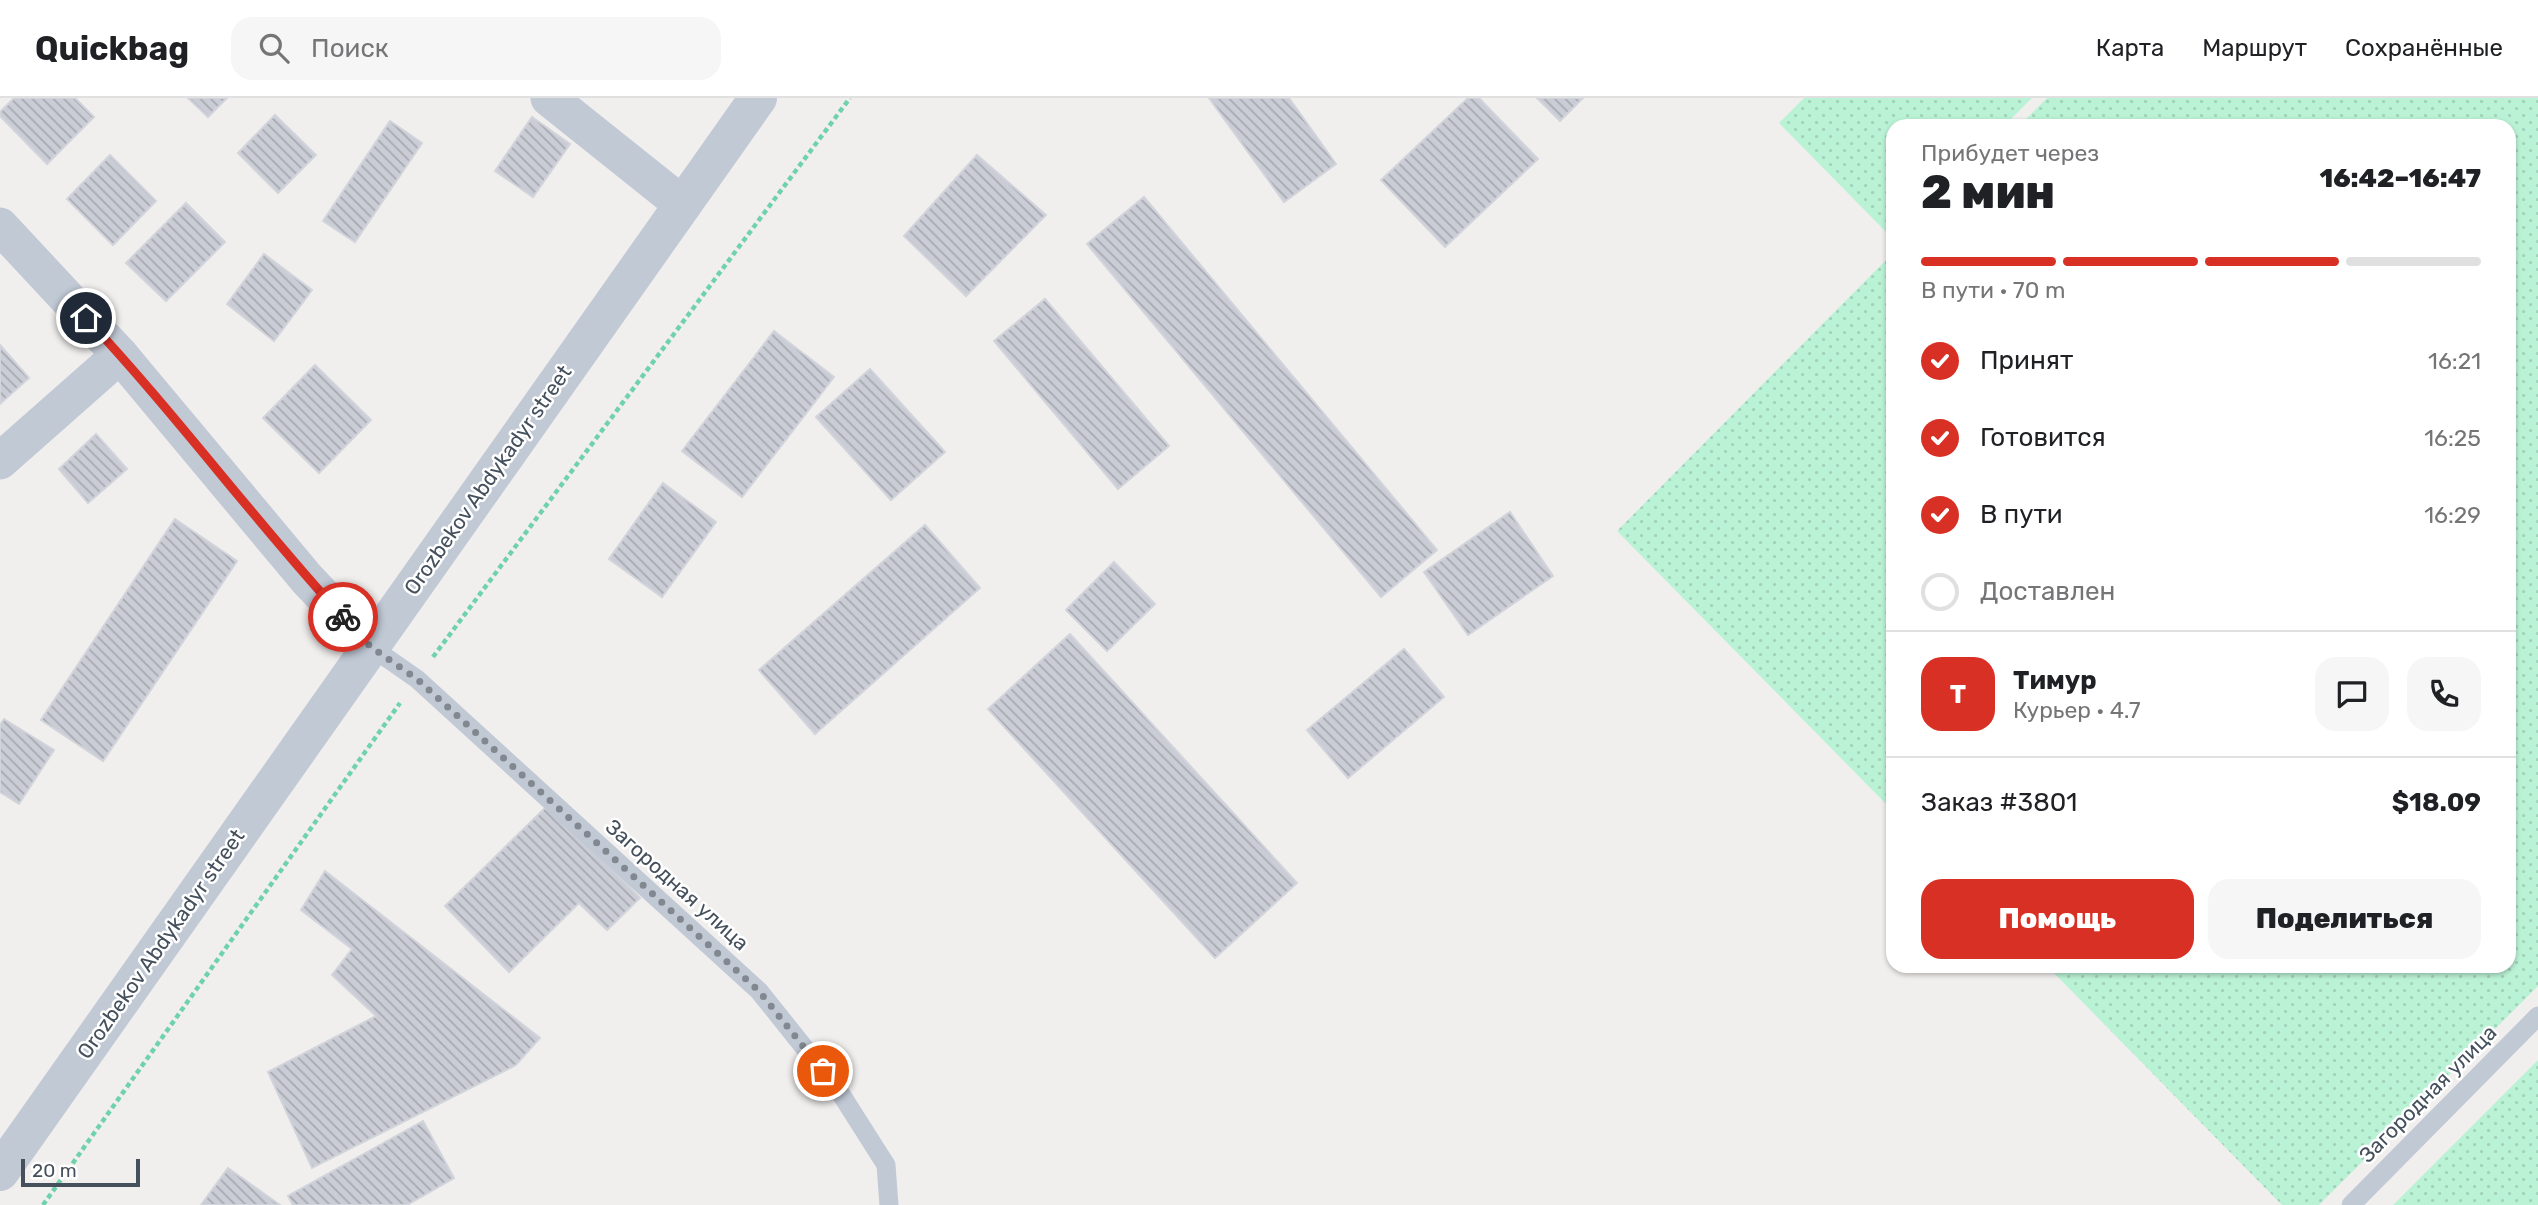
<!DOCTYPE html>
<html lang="ru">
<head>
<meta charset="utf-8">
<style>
	:root { --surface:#fff; --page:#f6f6f6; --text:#202124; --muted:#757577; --line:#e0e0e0; --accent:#d93025 }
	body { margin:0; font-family:Rubik,sans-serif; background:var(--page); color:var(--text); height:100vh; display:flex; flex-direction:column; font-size:26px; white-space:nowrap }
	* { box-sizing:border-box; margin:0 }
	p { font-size:23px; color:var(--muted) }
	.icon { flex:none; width:38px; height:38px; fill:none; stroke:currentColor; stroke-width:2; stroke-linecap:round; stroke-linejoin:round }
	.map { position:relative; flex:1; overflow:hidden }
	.details { position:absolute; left:1886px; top:21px; width:630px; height:854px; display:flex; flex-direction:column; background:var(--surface); border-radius:21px; box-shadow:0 2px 5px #0004 }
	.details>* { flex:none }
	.scale { position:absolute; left:21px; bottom:18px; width:119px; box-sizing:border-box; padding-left:7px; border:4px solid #45505d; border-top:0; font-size:19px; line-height:24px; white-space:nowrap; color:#45505d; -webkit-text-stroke:5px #fff; paint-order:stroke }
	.pin { position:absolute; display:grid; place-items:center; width:60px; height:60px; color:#fff; margin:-30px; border:4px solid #fff; border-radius:50%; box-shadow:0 2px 7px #0007 }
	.courier { position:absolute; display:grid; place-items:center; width:70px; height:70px; margin:-35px; border:5px solid #d93025; border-radius:50%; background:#fff; color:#222; box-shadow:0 2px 9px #0007 }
	.headline em { font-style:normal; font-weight:800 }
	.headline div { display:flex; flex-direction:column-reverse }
	.headline { display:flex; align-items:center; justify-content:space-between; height:119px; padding:0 35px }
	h1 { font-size:46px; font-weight:800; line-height:52px }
	.bar { display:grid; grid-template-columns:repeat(4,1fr); gap:10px 7px; align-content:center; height:84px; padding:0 35px }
	.bar i { height:9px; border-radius:5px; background:var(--line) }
	.bar .active { background:var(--accent) }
	.bar p { grid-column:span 4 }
	.line { display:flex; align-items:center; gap:18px; padding:0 35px; border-top:2px solid var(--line) }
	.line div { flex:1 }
	.round { display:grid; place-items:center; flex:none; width:74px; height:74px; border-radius:21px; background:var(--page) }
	ol { padding:0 35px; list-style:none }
	li { display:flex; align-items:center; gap:21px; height:77px }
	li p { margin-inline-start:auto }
	li .icon { padding:7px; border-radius:50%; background:var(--accent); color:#fff; stroke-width:4 }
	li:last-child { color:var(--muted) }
	li i { width:38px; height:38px; border:4px solid var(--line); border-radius:50% }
	.action { display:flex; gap:14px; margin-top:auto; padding:14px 35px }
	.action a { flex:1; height:80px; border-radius:21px; background:var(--accent); color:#fff; font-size:28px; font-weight:800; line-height:80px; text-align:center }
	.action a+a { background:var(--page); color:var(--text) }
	header { display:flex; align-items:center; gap:42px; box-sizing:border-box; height:98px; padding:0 35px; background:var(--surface); border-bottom:2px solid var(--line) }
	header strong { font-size:33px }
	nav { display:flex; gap:38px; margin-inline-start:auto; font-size:24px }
	.search { width:490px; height:63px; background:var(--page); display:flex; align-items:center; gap:18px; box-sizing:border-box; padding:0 24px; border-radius:21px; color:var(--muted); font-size:26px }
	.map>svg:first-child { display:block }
	.grass { fill:url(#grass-dots) }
	.building { fill:url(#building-back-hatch); stroke:#d2d4db; stroke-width:2 }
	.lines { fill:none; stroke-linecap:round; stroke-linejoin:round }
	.path { stroke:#70d2ac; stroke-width:4.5; stroke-dasharray:5 3.5; stroke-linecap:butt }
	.service { stroke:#c1c9d5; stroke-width:19 }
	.minor { stroke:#c1c9d5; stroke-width:37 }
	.tertiary { stroke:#c1c9d5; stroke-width:38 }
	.done { stroke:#818890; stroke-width:7; stroke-dasharray:0 12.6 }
	.route { stroke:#d93025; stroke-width:9 }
	.labels { text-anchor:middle; stroke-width:5; stroke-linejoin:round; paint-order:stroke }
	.street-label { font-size:21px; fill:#45505d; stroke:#fff }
</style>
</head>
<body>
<header>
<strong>Quickbag</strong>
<div class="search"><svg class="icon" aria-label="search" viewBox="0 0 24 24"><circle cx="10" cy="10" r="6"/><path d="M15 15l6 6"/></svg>Поиск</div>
<nav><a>Карта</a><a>Маршрут</a><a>Сохранённые</a></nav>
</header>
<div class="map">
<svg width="2538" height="1107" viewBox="0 0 2538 1107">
	<defs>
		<pattern id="grass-dots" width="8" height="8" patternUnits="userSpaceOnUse" patternTransform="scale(1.75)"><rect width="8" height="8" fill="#baf2d5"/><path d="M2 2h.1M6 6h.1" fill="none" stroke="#a1d1b9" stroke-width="1.8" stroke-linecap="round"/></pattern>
		<pattern id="building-back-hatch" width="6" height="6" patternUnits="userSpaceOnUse" patternTransform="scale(1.75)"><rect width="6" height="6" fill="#cacdd5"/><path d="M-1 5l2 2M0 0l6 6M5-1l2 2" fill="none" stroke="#a6a9b0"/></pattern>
	</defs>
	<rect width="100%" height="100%" fill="#f1efee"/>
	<g class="grass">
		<path d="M1804 0H2032L2004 28H1894L1893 141 1779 25Z"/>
		<path d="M2047 0H2538V888L2319 1107H2282L2047 868H2510V28H2019Z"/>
		<path d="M1893 155V713L1617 433Z"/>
		<path d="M2538 962V1107H2393Z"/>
	</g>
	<g class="building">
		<path d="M14 0H75L94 19 47 66 0 18V14Z"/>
		<path d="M188 0H227L208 19Z"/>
		<path d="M1209 0H1289L1336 66 1284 104Z"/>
		<path d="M1468 0H1479L1538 61 1445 149 1381 82Z"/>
		<path d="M1537 0H1583L1560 23Z"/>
		<path d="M275 17 316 57 278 95 238 55Z"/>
		<path d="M532 19 570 46 533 99 495 73Z"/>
		<path d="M390 23 422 45 355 144 323 123Z"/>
		<path d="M110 57 156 103 113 147 67 101Z"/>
		<path d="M977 57 1046 117 966 198 904 138Z"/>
		<path d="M1144 99 1437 452 1381 499 1087 146Z"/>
		<path d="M186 105 225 144 166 203 126 165Z"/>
		<path d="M264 156 312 192 274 243 227 206Z"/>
		<path d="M1045 201 1169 348 1118 391 994 243Z"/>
		<path d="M774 233 834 279 742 399 682 353Z"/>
		<path d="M0 247 29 280 0 306Z"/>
		<path d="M315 267 371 322 319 375 263 320Z"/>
		<path d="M870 271 945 354 891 402 816 319Z"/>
		<path d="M96 336 127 371 88 405 59 371Z"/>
		<path d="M663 385 716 424 662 499 609 461Z"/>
		<path d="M1510 414 1553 478 1468 537 1424 474Z"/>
		<path d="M175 421 237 463 103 663 41 622Z"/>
		<path d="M925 427 980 490 815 636 759 572Z"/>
		<path d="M1114 464 1155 506 1107 553 1066 512Z"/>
		<path d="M1070 536 1297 785 1215 860 988 611Z"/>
		<path d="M1404 551 1444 599 1348 680 1307 632Z"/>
		<path d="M4 621 54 652 19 706 0 694V627Z"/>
		<path d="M549 706 640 800 607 832 579 805 509 874 445 808Z"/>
		<path d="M325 773 540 940 516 967 312 1070 268 974 376 918 332 877 352 851 301 812Z"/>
		<path d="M423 1023 454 1080 407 1107H293L288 1098Z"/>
		<path d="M228 1070 280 1107H201Z"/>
	</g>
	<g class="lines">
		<g class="path">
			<path d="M433 559 850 0"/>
			<path d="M43 1107 400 605"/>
		</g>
		<g class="service">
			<path d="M371 549 417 581 759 893 839 993 886 1067 889 1107"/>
			<path d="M2351 1107 2538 918"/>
		</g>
		<g class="minor">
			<path d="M549 0 683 107"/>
			<path d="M0 128 120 257 307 481 371 549"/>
			<path d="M0 363 120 257"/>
		</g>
		<path class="tertiary" d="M0 1074 758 0"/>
	</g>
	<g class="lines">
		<path class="done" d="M343 519 371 549 417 581 759 893 823 973"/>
		<path class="route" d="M86 220C176 316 254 422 343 519"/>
	</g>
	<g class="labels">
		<g class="street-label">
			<text transform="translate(488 382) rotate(-55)" y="7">Orozbekov Abdykadyr street</text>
			<text transform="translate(677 787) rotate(42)" y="7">Загородная улица</text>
			<text transform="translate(161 846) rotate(-55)" y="7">Orozbekov Abdykadyr street</text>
			<text transform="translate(2428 996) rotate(-45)" y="7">Загородная улица</text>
		</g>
	</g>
</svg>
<div class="scale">20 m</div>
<div class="pin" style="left:823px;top:973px;background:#ea580c"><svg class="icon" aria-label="bag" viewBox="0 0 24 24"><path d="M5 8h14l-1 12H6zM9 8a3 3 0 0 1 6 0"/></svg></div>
<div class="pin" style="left:86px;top:220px;background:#1f2937"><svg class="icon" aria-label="home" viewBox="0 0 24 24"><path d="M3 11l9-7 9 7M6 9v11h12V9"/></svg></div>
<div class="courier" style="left:343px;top:519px"><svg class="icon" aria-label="bike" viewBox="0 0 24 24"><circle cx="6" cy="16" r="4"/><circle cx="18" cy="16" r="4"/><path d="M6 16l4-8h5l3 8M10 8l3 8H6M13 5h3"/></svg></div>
<section class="details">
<div class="headline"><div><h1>2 мин</h1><p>Прибудет через</p></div><em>16:42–16:47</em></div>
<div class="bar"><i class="active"></i><i class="active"></i><i class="active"></i><i></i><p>В пути · 70 m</p></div>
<ol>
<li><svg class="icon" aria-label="check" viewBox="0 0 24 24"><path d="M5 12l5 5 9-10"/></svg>Принят<p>16:21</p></li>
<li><svg class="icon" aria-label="check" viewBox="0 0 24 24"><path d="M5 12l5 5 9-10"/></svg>Готовится<p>16:25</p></li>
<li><svg class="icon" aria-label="check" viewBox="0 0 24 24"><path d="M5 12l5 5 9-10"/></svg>В пути<p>16:29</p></li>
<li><i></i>Доставлен</li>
</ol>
<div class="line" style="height:126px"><b class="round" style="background:var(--accent);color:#fff">Т</b><div><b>Тимур</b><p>Курьер · 4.7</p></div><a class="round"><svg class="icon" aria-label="chat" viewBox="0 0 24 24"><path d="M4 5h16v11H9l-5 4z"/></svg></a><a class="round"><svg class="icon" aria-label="phone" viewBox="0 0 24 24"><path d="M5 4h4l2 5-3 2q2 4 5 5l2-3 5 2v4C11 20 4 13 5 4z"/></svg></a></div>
<div class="line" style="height:91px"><div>Заказ #3801</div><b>$18.09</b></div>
<div class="action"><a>Помощь</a><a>Поделиться</a></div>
</section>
</div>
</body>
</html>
